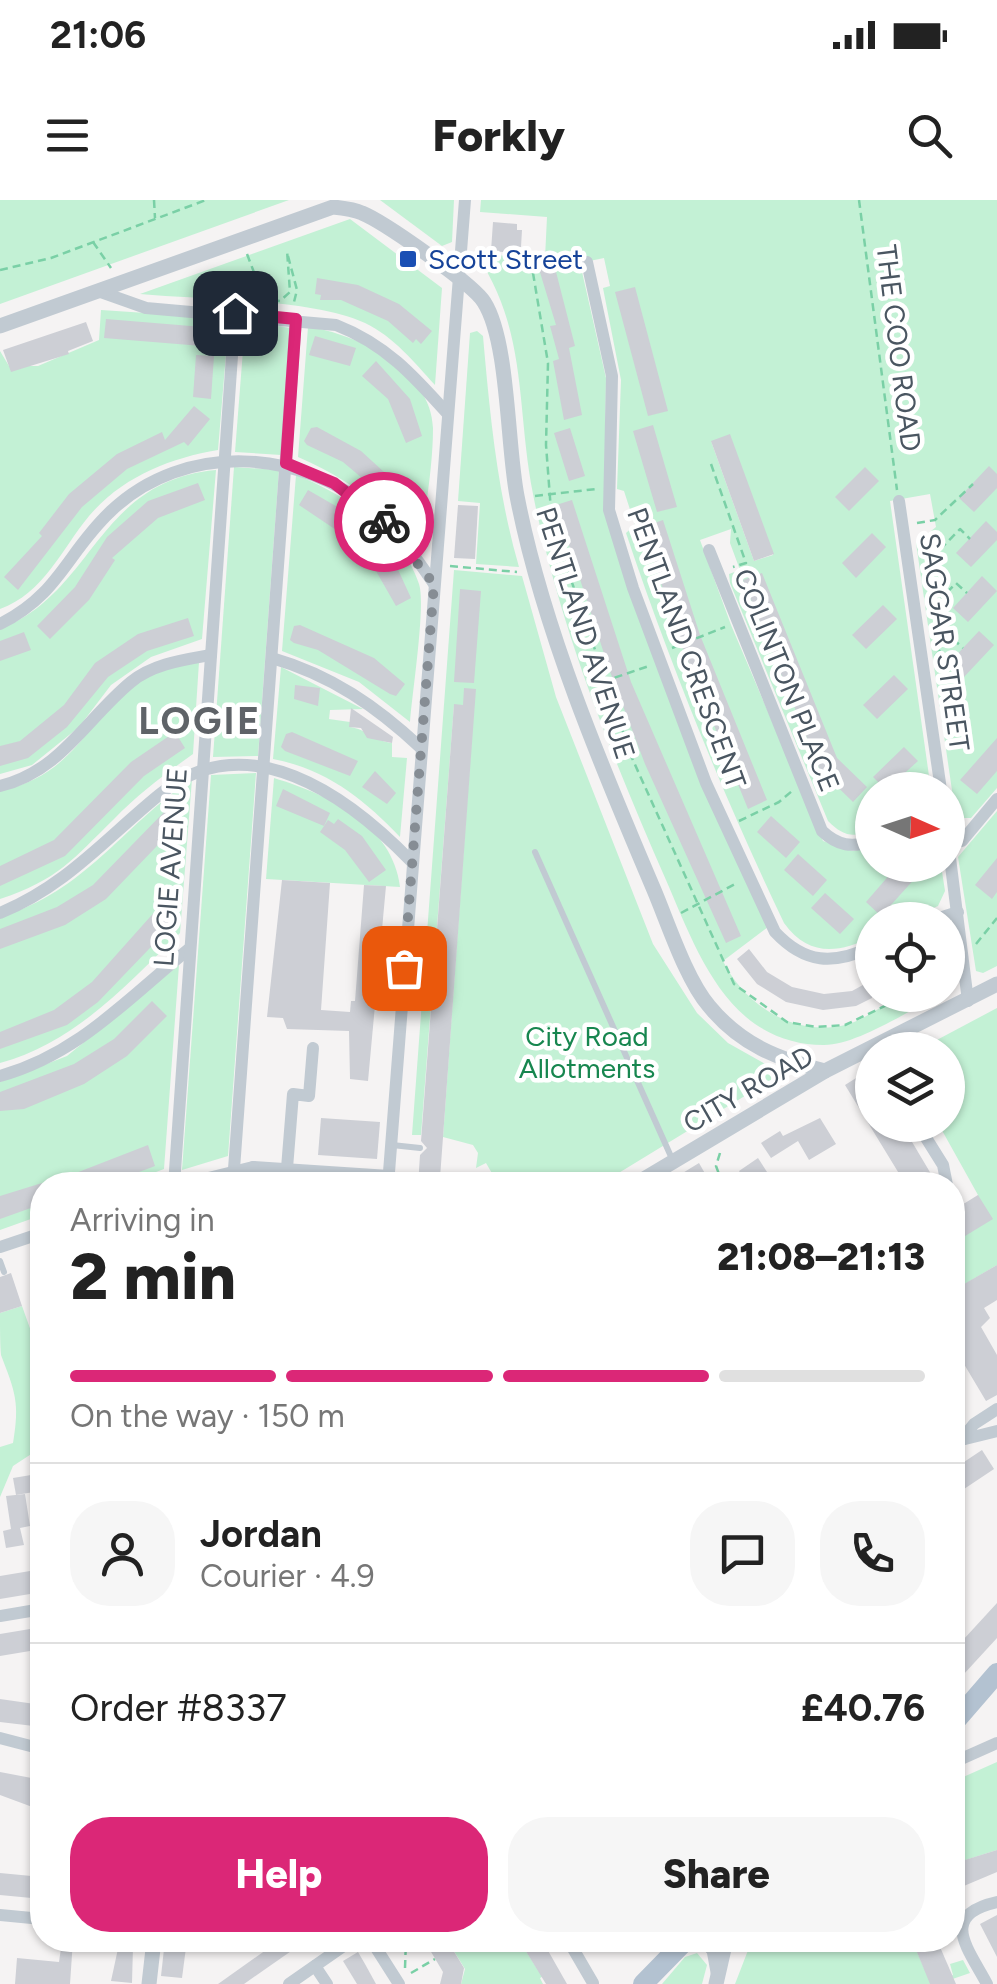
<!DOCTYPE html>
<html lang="en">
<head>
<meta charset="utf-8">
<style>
	:root { --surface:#fff; --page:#f6f6f6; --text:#222; --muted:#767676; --line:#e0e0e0; --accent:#db2777 }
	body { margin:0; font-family:Figtree,sans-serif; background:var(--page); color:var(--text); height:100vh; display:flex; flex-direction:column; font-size:38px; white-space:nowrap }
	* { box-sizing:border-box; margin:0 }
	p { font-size:32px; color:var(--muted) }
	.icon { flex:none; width:55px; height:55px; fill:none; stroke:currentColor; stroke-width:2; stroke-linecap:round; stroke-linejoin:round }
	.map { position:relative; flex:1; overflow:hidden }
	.details { position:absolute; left:30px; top:972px; width:935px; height:780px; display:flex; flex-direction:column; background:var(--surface); border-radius:40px; box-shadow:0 2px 8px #0004 }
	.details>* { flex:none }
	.needle { width:65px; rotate:93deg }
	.buttons { position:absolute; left:855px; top:572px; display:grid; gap:20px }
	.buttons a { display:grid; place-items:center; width:110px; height:110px; border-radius:50%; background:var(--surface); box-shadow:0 2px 8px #0004; font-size:50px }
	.pin { position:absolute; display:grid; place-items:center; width:85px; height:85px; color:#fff; margin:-42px; border-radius:20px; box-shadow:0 5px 15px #0006 }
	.courier { position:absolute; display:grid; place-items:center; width:100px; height:100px; margin:-50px; border:8px solid #db2777; border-radius:50%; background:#fff; color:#222; box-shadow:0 2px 12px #0007 }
	.headline em { font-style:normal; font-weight:800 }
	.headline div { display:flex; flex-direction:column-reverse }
	.headline { display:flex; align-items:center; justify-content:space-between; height:170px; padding:0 40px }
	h1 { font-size:65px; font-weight:800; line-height:75px }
	.bar { display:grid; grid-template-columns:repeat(4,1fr); gap:15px 10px; align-content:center; height:120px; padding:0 40px }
	.bar i { height:12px; border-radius:8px; background:var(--line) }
	.bar .selected { background:var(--accent) }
	.bar p { grid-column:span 4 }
	.line { display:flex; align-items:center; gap:25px; padding:0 40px; border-top:2px solid var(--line) }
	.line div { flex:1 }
	.round { display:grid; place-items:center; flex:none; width:105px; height:105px; border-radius:40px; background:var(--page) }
	.button { display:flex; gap:20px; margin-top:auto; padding:20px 40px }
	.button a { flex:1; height:115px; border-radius:40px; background:var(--accent); color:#fff; font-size:40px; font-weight:800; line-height:115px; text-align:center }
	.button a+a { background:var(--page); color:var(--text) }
	.status { display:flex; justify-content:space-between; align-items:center; height:70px; padding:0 50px; background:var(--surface); direction:ltr }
	.status svg { height:28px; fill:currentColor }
	header { display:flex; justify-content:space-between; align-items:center; height:130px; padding:0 40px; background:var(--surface); font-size:45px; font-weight:800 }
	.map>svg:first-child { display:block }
	.green { fill:#c3f1d5; fill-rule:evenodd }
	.building { fill:#cdcfd5 }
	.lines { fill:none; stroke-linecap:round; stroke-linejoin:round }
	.path { stroke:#7ad0a6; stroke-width:2.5; stroke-dasharray:8 5; stroke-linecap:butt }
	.service { stroke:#c1cad2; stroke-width:6 }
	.minor { stroke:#c1cad2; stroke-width:12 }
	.tertiary { stroke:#c1cad2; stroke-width:15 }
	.primary { stroke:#b3c2d1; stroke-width:20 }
	.done { stroke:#868d94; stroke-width:10; stroke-dasharray:0 18 }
	.route { stroke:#db2777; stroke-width:12 }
	.transit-dot { fill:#1a4fb4; stroke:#fff; stroke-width:4 }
	.labels { text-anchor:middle; stroke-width:9; stroke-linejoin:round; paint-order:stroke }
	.transit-label { font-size:28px; fill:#164399; stroke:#fff; text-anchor:start }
	.street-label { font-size:28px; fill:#4a5661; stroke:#fff }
	.park-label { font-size:28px; fill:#17864f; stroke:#fff }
	.district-label { font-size:38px; font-weight:bold; letter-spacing:2.5px; fill:#5f6368; stroke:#fff }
</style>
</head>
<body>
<div class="status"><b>21:06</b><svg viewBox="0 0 49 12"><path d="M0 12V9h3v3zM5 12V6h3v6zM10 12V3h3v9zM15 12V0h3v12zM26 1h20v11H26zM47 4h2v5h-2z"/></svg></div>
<header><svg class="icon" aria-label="menu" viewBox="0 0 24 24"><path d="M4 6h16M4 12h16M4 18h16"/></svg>Forkly<svg class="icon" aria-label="search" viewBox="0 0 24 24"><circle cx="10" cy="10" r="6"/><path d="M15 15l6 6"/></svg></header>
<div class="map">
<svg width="997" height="1784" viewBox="0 0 997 1784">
	<rect width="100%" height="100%" fill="#f5f3f3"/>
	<g class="green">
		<path d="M0 0H289L0 104Z"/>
		<path d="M380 0H454L452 42 442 46Z"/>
		<path d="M481 0H997V588L971 618H961L955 611 916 343 936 327 930 294 890 301 931 590H872V629C854 639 843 636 828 621L730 383 729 374 740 370 730 343 731 329 700 340 731 425 823 641 853 651 872 646V665H941L945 691 938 706 908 720H872V737C837 754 808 756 784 723 723 595 671 467 626 333L635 325 624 291 617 289 621 180 603 88 610 86 604 58 580 63 606 178 604 313 697 574 768 727 723 761C745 805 793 837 845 825 867 820 886 800 909 795 918 793 931 795 940 795 910 810 855 846 823 845 795 845 767 835 746 817 707 784 686 726 666 680 612 557 559 426 533 294 516 207 528 130 476 54L545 58 547 17 480 12ZM711 241 773 354V355L754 361Z"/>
		<path d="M350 19 442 88 435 185C414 162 394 137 365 123 310 98 202 100 140 94Z"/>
		<path d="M101 110 206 117 227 142 218 250C170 258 122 277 89 316 61 350 44 393 0 409V151L9 166H38L99 140Z"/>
		<path d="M250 121 290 128 281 255 235 252 245 125Z"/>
		<path d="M308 127C356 133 432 171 433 228 433 267 425 308 421 346 384 307 348 278 298 257Z"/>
		<path d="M477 131 483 136C490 215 497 291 519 367L476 364 480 303 458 301 470 133Z"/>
		<path d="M234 267 279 270 258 556 213 557Z"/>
		<path d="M216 270 202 439 151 457 111 485 79 527 32 565 0 574V429C95 392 96 281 216 270Z"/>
		<path d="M296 275C344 294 402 331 419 384 426 405 412 494 410 522L359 482 282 451Z"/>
		<path d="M454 370 522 376 556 497 653 744 697 813 728 843 774 869 771 880 599 985H492L497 982 486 963 476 968 478 953 473 945 443 937 474 506 454 505 421 935H412Z"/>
		<path d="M199 462 193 554C165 574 138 594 114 619 73 659 58 680 0 699V591C74 575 83 525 133 486 152 471 176 466 199 462Z"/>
		<path d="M281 467 363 509 330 510 329 519 350 522V527C366 529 374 541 392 543V557L407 558 400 637C364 599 326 569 273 559Z"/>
		<path d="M256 573 228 956 182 970 211 575Z"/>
		<path d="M274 578C329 595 392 624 400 687L266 679Z"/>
		<path d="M192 579 180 733C126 785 75 843 0 863V717C86 691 121 627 192 579Z"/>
		<path d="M997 611V766L983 773 976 771 958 657Z"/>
		<path d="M179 765 164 969 122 985H42V1015L0 1030V882L67 856Z"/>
		<path d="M997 808V1065L953 1091V1044L978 995 939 925H948V850H918Z"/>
		<path d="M22 1106 42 1162V1247L13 1266 0 1297V1247L13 1243C20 1202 15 1192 1 1155 0 1144 0 1125 0 1113Z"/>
		<path d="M997 1562V1650L953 1664 952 1582Z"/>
		<path d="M447 1740H519L536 1767 551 1759 557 1768 540 1778 543 1784H461L465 1769Z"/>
		<path d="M752 1740H912L930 1782 953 1775 950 1764 963 1760 970 1773 938 1784H735Z"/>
		<path d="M697 1753 707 1765 702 1784H662L685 1757Z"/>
	</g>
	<g class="building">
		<path d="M493 22 517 24V30H522L521 47H516V53L491 51Z"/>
		<path d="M554 64 575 146 569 148 582 215 564 220 553 161 559 159 550 126 556 125 539 69Z"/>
		<path d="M317 78 358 85 399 104 432 131 421 144 416 139 413 143 388 121 341 100H320L321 95 315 94Z"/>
		<path d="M635 87 668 211 648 216 615 92Z"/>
		<path d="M106 119 203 127 202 146 104 138Z"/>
		<path d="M86 122 93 141 68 151 69 154 11 172 3 150Z"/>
		<path d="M315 136 356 148 350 166 309 155Z"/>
		<path d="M196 155 214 156 211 199 193 197Z"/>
		<path d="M376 161 410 199 422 236 406 243 388 199 362 176Z"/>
		<path d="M194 206 210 219 188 246 184 242 127 269 82 307 18 390 4 377 42 336 39 333 69 294 117 254 162 232 165 240Z"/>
		<path d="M653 225 677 307 657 312 633 231Z"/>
		<path d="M317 227 361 251 419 304 409 315 401 311 343 262 307 245 304 241 311 228Z"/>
		<path d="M570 228 585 276 569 281 554 233Z"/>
		<path d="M730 234 774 354 754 361 711 241Z"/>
		<path d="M989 266 997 274V288L974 312 959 298Z"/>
		<path d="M865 267 879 281 849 311 835 297Z"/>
		<path d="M198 283 205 300 158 318 112 358 115 360 89 400 50 439 37 426 75 387 107 337 148 301Z"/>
		<path d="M308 290 341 309 378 342 395 363 411 398 396 406 372 364 348 338 299 305Z"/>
		<path d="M572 300 631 482 741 736 726 743 645 564 609 469 556 305Z"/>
		<path d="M458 305 478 306 475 359 454 358Z"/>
		<path d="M663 320 700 435 767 600 748 609 679 439 643 327Z"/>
		<path d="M986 321 997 332V340L971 367 956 353Z"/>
		<path d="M872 333 886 347 856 378 842 363Z"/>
		<path d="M762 373 837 558 867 587 853 602 820 570 743 380Z"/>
		<path d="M982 376 997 391 968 422 953 408Z"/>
		<path d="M460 389 481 391 474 483 454 482Z"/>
		<path d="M883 405 897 419 866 449 852 435Z"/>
		<path d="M188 418 194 436 147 451 108 477 67 527 28 558 0 566V546L20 541 64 505 95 463 138 434Z"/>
		<path d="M300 425 374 458 405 484 396 496 390 494 318 450 294 443 290 440 294 426Z"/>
		<path d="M979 431 994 445 964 477 949 463Z"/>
		<path d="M24 432 31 450 0 461V441Z"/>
		<path d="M894 475 908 489 877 519 863 505Z"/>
		<path d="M295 485 320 488 318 506 294 499Z"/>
		<path d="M464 488 476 489 440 978 439 985H418L420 955 427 948 421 941 454 504 463 505Z"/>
		<path d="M351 508 393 537 392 543 367 538 361 528 349 527Z"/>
		<path d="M175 532 185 548 144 576 65 656 0 686V666L54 640 131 562Z"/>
		<path d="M292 532 358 561 350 576 285 551 281 547 286 534Z"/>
		<path d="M997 538V571L977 594 960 580Z"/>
		<path d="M904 547 918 561 886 590 873 577Z"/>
		<path d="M375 571 396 593 387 604 362 587Z"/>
		<path d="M283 589 330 613 324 626 276 606Z"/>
		<path d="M167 609 180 622 106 699 65 725 0 749V729L57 707 93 685Z"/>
		<path d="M771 616 800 642 786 658 757 632Z"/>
		<path d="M338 619 362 636 386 670 369 682 345 650 320 632 328 620 334 624Z"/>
		<path d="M798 654 827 680 813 696 784 670Z"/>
		<path d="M997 658V692L992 699 975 685Z"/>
		<path d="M898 665H927L881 716 866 702Z"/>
		<path d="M282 680 330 683 321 810 350 812 351 801H355L364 685 386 686 368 881 350 879 349 831 287 829 283 818 267 817Z"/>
		<path d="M825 693 854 719 840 734 811 708Z"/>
		<path d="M158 708 174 723 98 802 67 825 0 849V832L54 810 92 782Z"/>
		<path d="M749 749 767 772 792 787 824 794 852 791 872 780V798L856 806 823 810 786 802 757 784 737 759Z"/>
		<path d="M152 801 167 816 127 856 84 884 24 909 0 911V892L74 864 114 839Z"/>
		<path d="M872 868V925H902L934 979 924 985H906L845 885Z"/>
		<path d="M321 918 380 922 377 959 318 955Z"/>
		<path d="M820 918 836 944 809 960 798 941 771 958 761 943 780 931 783 936Z"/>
		<path d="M148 945 155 966 105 985H45Z"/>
		<path d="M758 958 769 975 748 985 739 971Z"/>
		<path d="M699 963 703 970 712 985H687L681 974Z"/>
		<path d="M42 983V1004L0 1019V996Z"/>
		<path d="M978 995 993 1019 952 1044V1011Z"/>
		<path d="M997 1065V1100L984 1108 990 1118 981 1127 997 1155V1195L986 1201 952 1144V1091Z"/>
		<path d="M11 1073 22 1106 0 1113V1077Z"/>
		<path d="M982 1250 994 1269 952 1297V1270Z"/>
		<path d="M31 1275 34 1292 16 1295 13 1278Z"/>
		<path d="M25 1294 30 1326 20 1328 24 1345 6 1348 3 1331 11 1329 6 1296Z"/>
		<path d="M42 1369V1392L0 1399V1376Z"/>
		<path d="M997 1403V1438L952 1487V1452Z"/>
		<path d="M42 1427V1449L0 1456V1434Z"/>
		<path d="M0 1499 42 1505V1527L0 1522Z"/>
		<path d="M0 1572 42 1580 35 1608 0 1595Z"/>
		<path d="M997 1650V1672L952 1691V1664Z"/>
		<path d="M0 1673 42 1677V1699L0 1695Z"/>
		<path d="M997 1715V1757L980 1724Z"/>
		<path d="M73 1740 70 1784H15L17 1758 59 1762 61 1748Z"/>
		<path d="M165 1740H187L182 1778 161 1776Z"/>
		<path d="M280 1740H307L244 1784H218Z"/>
		<path d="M424 1740H447L464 1768 461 1784H440L443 1772Z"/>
		<path d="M519 1740H542L567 1784H546Z"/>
		<path d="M912 1740H937L956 1784H930Z"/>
		<path d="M119 1744 133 1746 132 1783 111 1781Z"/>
		<path d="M358 1752 365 1764 376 1784H357L343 1761Z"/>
	</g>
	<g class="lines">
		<g class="path">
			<path d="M154 0 155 18"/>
			<path d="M859 0 897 290"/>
			<path d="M93 42 111 68"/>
			<path d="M247 54 255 75 250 93 256 98 280 101 290 92 287 50"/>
			<path d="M288 56 297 90 293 106"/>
			<path d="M0 70 51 58 206 0"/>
			<path d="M533 73 548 163 546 245 552 324 632 558 734 784 787 822 816 827 845 825 908 795"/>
			<path d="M711 264 746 363 733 367"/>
			<path d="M535 296 596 289"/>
			<path d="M917 323 935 320 973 284"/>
			<path d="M450 366 517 372"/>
			<path d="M922 368 960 329 970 339"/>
			<path d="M929 411 956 383 967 393"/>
			<path d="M672 448 725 427"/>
			<path d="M935 456 952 438 963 448"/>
			<path d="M590 486 649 466"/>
			<path d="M739 621 779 602 792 591"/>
			<path d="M681 713 737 683"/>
			<path d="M976 744 997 718"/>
			<path d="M720 953 716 966 723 985"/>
			<path d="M405 1768 406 1740"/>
			<path d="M411 1773 435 1759"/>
		</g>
		<g class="service">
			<path d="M535 652 673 961"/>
			<path d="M392 945 420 948"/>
			<path d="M0 1061 4 1072"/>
		</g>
		<g class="minor">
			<path d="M587 62 612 176 609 310 633 388 706 583 775 732C805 764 833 765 872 747"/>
			<path d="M98 91 146 108 336 125C385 144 413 175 447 213"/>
			<path d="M899 301 941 590"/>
			<path d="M709 350 822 631C838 646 852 648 872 641"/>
			<path d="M0 424C60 394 67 352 111 311 185 241 302 248 376 313 399 333 417 359 434 384"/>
			<path d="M272 458C331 475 376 506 421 548"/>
			<path d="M0 586C61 571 86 519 131 482 153 464 183 460 211 455"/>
			<path d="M948 642 968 801"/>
			<path d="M948 642 962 641 997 599"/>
			<path d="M0 713C66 686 105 639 159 595 247 522 348 596 412 662"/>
			<path d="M933 720 958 712"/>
			<path d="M0 876C79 854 128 798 189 749"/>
			<path d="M918 925 943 965 947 985"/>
			<path d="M287 968 293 894 309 896 313 848"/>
			<path d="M234 969 296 119"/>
			<path d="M174 985 235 113"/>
			<path d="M180 985 253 967 389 976"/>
			<path d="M252 985 253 967"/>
			<path d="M388 985 465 0"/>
			<path d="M0 1047 42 1033"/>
			<path d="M965 1239 997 1231"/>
			<path d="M952 1251 974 1224 997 1209"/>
			<path d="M0 1416 42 1409"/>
			<path d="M0 1538 42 1549"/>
			<path d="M952 1563 997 1543"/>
			<path d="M0 1715 42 1719"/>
			<path d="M371 1740 399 1784"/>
			<path d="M568 1740 593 1783"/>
			<path d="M315 1766 327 1784"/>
			<path d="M289 1784 352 1740"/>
			<path d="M987 1784C968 1748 938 1715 997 1702"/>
		</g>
		<g class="tertiary">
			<path d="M0 126 333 7C343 8 353 9 362 13 384 22 473 84 484 102 509 141 507 246 517 296 542 426 602 568 654 690 668 723 686 779 709 806 741 845 778 859 825 871"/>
			<path d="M634 985 825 871 997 784"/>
			<path d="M705 1740 714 1750 718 1772"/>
			<path d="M149 1784 154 1740"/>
			<path d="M716 1784 726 1740"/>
		</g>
		<g class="primary">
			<path d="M952 1525 997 1473"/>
			<path d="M643 1784 686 1740"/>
		</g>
	</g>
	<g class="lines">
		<path class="done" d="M384 322 434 384 404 768"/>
		<path class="route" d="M235 113 296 119 286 263 334 283 384 322"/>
	</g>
	<rect class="transit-dot" x="398" y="49" width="20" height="20" rx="5"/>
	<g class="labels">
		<g class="transit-label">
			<text x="428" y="69">Scott Street</text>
		</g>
		<g class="street-label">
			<text transform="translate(899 148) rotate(83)" y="10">THE COO ROAD</text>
			<text transform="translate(586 433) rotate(72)" y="10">PENTLAND AVENUE</text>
			<text transform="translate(945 442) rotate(82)" y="10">SAGGAR STREET</text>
			<text transform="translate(687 448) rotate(70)" y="10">PENTLAND CRESCENT</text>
			<text transform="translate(787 480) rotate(68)" y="10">COLINTON PLACE</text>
			<text transform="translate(170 667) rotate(-86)" y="10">LOGIE AVENUE</text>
			<text transform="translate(748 889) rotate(-30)" y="10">CITY ROAD</text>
		</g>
		<g class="park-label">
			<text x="587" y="846">City Road<tspan x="587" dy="32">Allotments</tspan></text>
		</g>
		<g class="district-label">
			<text x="200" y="534">LOGIE</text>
		</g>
	</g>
</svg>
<div class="buttons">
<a><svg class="needle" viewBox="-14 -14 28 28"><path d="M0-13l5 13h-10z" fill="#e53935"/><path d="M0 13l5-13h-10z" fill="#767676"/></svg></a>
<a><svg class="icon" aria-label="locate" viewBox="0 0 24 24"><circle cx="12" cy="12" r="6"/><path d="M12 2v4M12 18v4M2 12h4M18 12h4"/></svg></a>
<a><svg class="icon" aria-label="layers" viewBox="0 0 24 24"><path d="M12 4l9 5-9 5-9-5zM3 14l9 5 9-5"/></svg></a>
</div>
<div class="pin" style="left:404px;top:768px;background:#ea580c"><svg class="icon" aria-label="bag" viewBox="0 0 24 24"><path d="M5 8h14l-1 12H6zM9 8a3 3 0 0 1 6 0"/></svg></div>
<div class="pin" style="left:235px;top:113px;background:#1f2937"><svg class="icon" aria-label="home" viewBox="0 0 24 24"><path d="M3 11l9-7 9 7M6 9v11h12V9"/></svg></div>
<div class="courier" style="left:384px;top:322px"><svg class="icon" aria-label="bike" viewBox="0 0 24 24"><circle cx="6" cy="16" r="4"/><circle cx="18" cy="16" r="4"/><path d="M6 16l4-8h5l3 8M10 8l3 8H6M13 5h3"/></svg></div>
<section class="details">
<div class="headline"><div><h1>2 min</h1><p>Arriving in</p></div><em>21:08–21:13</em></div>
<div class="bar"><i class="selected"></i><i class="selected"></i><i class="selected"></i><i></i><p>On the way · 150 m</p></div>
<div class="line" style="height:180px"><a class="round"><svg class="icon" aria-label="person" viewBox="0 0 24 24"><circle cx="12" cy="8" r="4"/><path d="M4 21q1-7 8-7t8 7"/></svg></a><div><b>Jordan</b><p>Courier · 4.9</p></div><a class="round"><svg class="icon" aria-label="chat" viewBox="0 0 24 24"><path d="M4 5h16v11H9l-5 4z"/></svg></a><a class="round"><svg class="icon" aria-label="phone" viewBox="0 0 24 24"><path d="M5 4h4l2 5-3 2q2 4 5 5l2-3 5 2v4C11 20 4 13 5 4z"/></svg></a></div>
<div class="line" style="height:130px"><div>Order #8337</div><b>£40.76</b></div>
<div class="button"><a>Help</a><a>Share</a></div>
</section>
</div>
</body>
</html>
